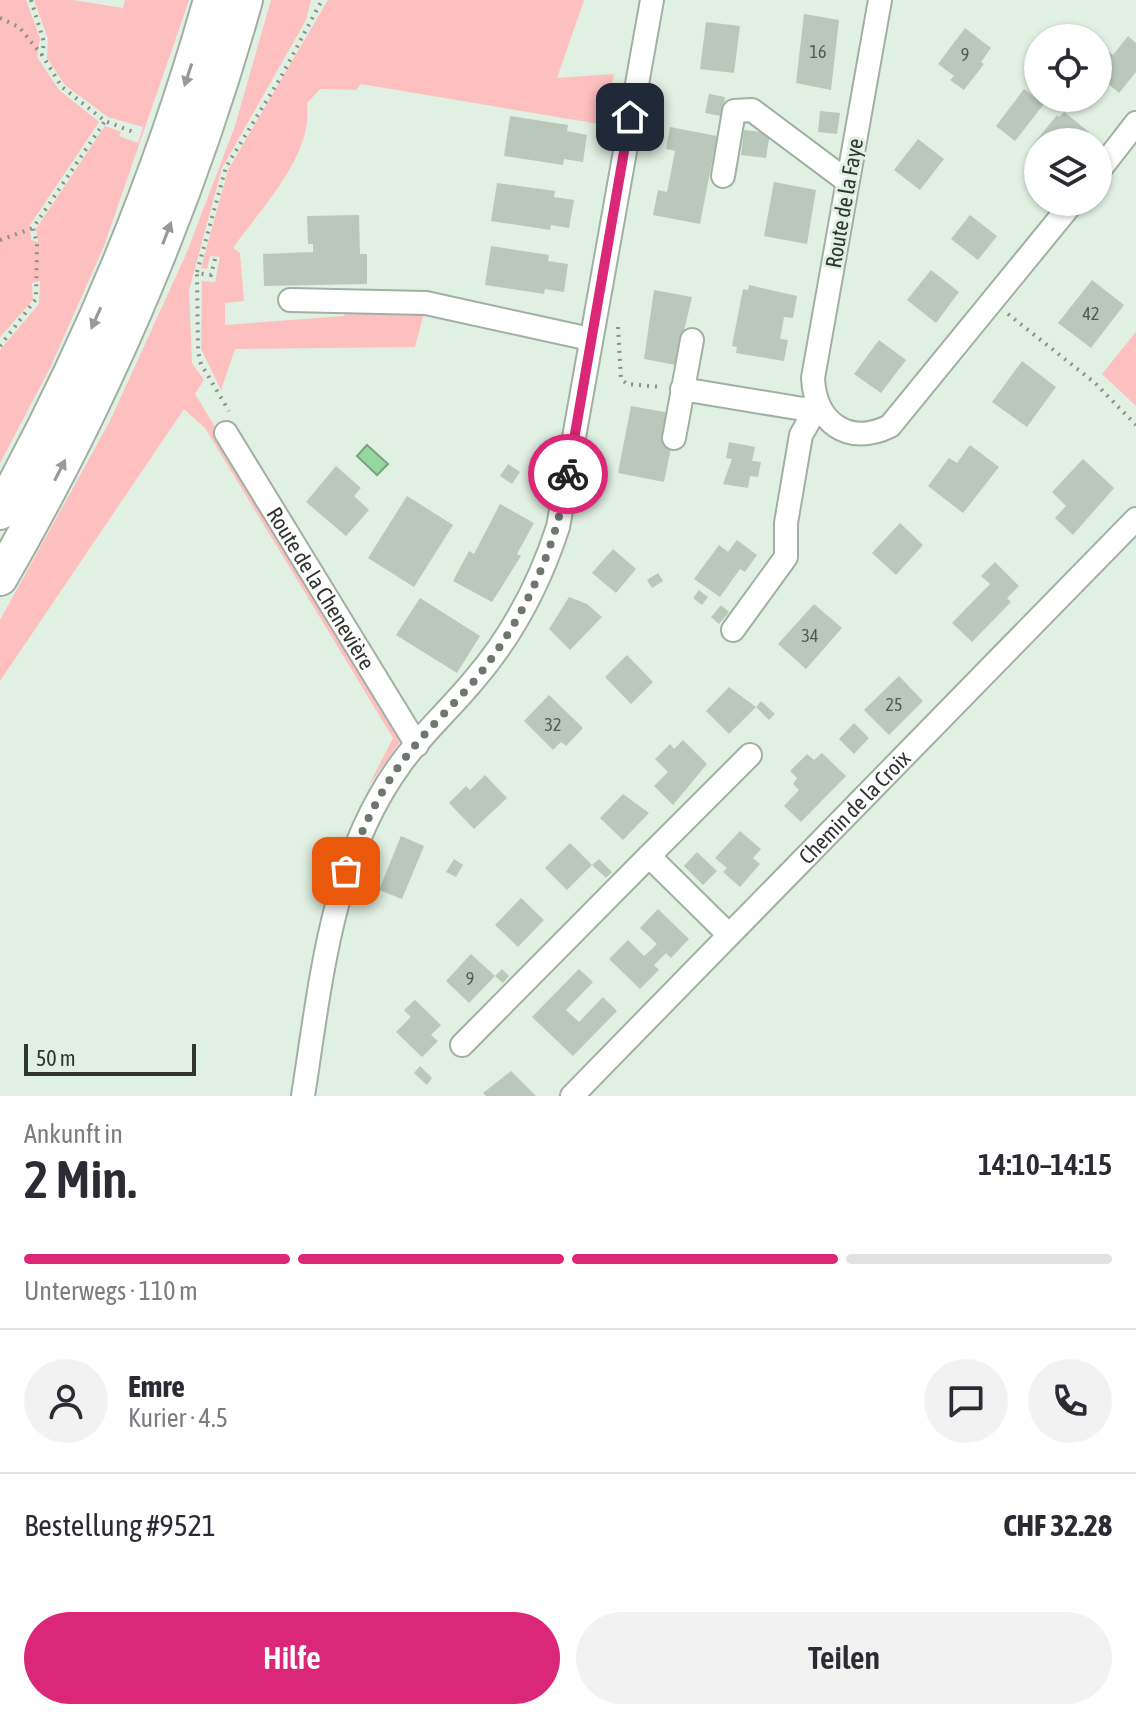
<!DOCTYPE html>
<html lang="de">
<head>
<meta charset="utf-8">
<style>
	:root { --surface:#fff; --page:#f2f2f3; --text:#2b2b33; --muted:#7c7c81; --line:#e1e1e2; --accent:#db2777 }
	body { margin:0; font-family:"Asap Condensed",sans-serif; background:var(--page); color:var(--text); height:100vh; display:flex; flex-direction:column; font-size:30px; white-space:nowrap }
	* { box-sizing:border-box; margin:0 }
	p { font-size:26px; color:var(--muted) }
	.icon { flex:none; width:44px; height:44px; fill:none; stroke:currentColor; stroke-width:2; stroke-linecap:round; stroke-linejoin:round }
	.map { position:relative; height:1096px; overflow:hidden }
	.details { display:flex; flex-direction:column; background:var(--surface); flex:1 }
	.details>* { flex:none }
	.controls { position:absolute; left:1024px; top:24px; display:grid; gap:16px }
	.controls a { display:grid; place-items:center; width:88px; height:88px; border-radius:50%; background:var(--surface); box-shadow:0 2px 6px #0004; font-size:40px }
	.scale { position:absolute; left:24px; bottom:20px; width:172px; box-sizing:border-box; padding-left:8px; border:4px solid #303530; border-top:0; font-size:22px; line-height:28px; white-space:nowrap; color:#303530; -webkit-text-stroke:6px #e0f0e2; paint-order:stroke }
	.pin { position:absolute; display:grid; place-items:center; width:68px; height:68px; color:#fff; margin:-34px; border-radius:16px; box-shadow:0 4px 12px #0006 }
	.courier { position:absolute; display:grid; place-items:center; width:80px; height:80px; margin:-40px; border:6px solid #db2777; border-radius:50%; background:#fff; color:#222; box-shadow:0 2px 10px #0007 }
	.overview em { font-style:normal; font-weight:600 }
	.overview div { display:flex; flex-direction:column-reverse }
	.overview { display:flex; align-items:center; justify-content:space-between; height:136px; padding:0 24px }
	h1 { font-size:52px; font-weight:600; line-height:60px }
	.bar { display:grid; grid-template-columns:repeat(4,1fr); gap:12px 8px; align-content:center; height:96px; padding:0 24px }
	.bar i { height:10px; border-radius:6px; background:var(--line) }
	.bar .active { background:var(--accent) }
	.bar p { grid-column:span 4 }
	.line { display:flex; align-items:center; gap:20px; padding:0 24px; border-top:2px solid var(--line) }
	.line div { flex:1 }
	.round { display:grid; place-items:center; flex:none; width:84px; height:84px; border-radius:42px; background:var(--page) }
	.action { display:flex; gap:16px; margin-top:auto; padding:16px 24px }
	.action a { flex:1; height:92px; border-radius:48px; background:var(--accent); color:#fff; font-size:32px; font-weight:600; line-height:92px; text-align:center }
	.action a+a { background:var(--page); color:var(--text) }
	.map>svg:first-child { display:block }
	.green { fill:#fdc0bf }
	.water { fill:#95d79e; stroke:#77a67d; stroke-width:2 }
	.building { fill:#b9c8ba }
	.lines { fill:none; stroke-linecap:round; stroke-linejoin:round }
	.minor-casing { stroke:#a1b0a3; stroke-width:26 }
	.highway-casing { stroke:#a1b0a3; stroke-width:38 }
	.path { stroke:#879188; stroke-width:4; stroke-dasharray:2 6; stroke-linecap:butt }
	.minor { stroke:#fff; stroke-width:22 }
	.highway { stroke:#fff; stroke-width:34 }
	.oneway { fill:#989a98 }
	.done { stroke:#6e766e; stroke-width:8; stroke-dasharray:0 14.4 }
	.route { stroke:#db2777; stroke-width:10 }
	.labels { text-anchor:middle; stroke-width:6; stroke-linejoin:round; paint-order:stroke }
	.number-label { font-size:18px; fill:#525a52 }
	.street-label { font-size:22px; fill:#303530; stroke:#e0f0e2 }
</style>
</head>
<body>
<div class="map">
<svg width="1136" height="1096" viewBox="0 0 1136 1096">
	<rect width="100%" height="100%" fill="#e0f0e2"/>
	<g class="green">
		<path d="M0 0H26L40 38 37 57 59 90 99 122 30 225 31 240 38 242 36 229 105 126 121 132 119 136 138 143 143 127 108 117 65 85 47 58 48 39 34 0H73L123 8 125 0H189L104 246 50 368 0 463V350L39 304 40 281 32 283 33 300 0 337Z"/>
		<path d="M271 0H311L306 20 222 168 189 290 192 363 204 380 195 394 404 736 368 787 393 738 205 428 184 409 0 681V620L110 421 187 252 235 126Z"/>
		<path d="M328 0H584L557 78 614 74 605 125 361 84 356 90 320 89 307 103C314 155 261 208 233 248L240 253 244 301 225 303V325L344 316 350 306 425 309 415 347 235 349 221 390 201 349 202 281 215 282 220 257 210 256 207 269 201 268 228 170Z"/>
		<path d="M1136 332V406L1102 374Z"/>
	</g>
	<path class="water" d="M367 445 388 464 377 475 357 456Z"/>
	<g class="building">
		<path d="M804 14 839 20 831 90 796 83Z"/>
		<path d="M706 22 740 26 734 73 700 69Z"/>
		<path d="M965 28 991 48 981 62 984 64 964 90 950 80 954 76 938 64Z"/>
		<path d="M1128 36 1136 43V72L1119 93 1098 75V55L1104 48 1113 55Z"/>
		<path d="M1024 89 1044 104 1015 141 996 126Z"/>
		<path d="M709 94 725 97 721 116 705 113Z"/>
		<path d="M820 111 840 113 837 134 818 132Z"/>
		<path d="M1064 112 1089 132 1081 142H1038V152L1031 147 1057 115 1059 117Z"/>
		<path d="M510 116 568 125 567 131 587 135 583 162 564 159 563 165 504 156Z"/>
		<path d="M670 127 717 136 700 224 653 215 658 190 667 192 675 151 666 149Z"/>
		<path d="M744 130 770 133 766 158 741 155Z"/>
		<path d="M918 139 944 159 920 190 894 170Z"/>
		<path d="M774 182 816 190 807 244 764 236Z"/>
		<path d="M497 183 555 191 554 197 574 200 569 228 551 225 550 230 491 221Z"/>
		<path d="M359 215 360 254H367V284L264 286 263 254 313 252V244H308L307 216Z"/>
		<path d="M970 215 997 236 978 260 951 239Z"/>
		<path d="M491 246 549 255 548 261 568 264 564 292 545 289 544 294 485 285Z"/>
		<path d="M931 270 959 292 936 323 907 300Z"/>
		<path d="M1092 280 1124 305 1091 348 1058 323Z"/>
		<path d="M749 285 797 296 793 318 784 317 780 339 788 340 784 361 736 353 737 347 732 346 743 289 748 290Z"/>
		<path d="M654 290 692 297 676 365 644 359Z"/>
		<path d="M879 340 906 360 881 393 854 374Z"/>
		<path d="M1022 361 1056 387 1027 427 992 402Z"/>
		<path d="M631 406 670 413 672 443 664 482 618 473Z"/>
		<path d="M729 442 755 447 752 461 761 462 758 477 750 476 748 488 723 484 732 459 726 458Z"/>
		<path d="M970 445 999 467 963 513 928 486 949 458 957 463Z"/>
		<path d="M1083 459 1114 488 1073 535 1055 518 1066 506 1052 492Z"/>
		<path d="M508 464 520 472 512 484 500 476Z"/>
		<path d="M336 466 361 488 354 496 369 510 346 536 306 502Z"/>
		<path d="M407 496 453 525 414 587 368 558Z"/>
		<path d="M500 504 534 523 517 554 521 556 492 602 453 581 469 551 474 554Z"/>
		<path d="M900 523 923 545 896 575 872 553Z"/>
		<path d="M737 540 757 555 745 572 740 569 720 597 694 579 719 545 728 552Z"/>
		<path d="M613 549 636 569 616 593 592 573Z"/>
		<path d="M995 562 1019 586 1007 598 1011 602 972 642 952 623 990 584 981 576Z"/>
		<path d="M658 573 663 581 652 588 647 580Z"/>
		<path d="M699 590 708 597 702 605 693 598Z"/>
		<path d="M569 597 587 604 602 617 570 650 549 629Z"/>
		<path d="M420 598 480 636 457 673 396 635Z"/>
		<path d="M814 604 842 628 806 669 778 644Z"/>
		<path d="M721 605 729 612 719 624 711 617Z"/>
		<path d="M627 655 653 682 631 704 605 677Z"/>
		<path d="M899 676 923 701 889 735 864 710Z"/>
		<path d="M729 687 756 707 729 734 706 711Z"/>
		<path d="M549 695 583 728 566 746 561 742 553 750 524 721Z"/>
		<path d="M761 701 775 714 769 720 756 707Z"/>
		<path d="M854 723 869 738 854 754 839 739Z"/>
		<path d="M683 740 707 764 673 805 654 786 668 772 655 759 670 744 674 749Z"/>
		<path d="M822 753 846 776 801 822 784 806 799 790 793 784 797 778 790 771 807 754 814 760Z"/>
		<path d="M485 775 507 798 474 829 449 803 466 786 470 790Z"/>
		<path d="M623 794 649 813 623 840 600 818Z"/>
		<path d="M740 831 761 849 753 858 760 864 740 887 723 872 727 868 715 858Z"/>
		<path d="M401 836 424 846 402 899 379 890Z"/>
		<path d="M570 843 592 865 567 890 545 868Z"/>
		<path d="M697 852 717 871 703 885 684 866Z"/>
		<path d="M454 859 463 865 456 877 446 872Z"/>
		<path d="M599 859 612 872 606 878 592 865Z"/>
		<path d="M521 898 544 920 518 947 495 925Z"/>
		<path d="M658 909 689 939 671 958 666 953 654 965 659 970 640 989 609 959 628 940 644 956 651 950 657 944 640 928Z"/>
		<path d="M471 954 495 976 469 1003 446 981Z"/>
		<path d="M502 969 509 976 503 983 495 976Z"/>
		<path d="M579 969 593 982 566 1010 579 1022 603 997 617 1011 573 1056 532 1017Z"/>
		<path d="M415 1000 441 1025 431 1035 438 1041 422 1057 396 1032 411 1017 404 1010Z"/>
		<path d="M420 1066 432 1078 427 1085 414 1073Z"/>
		<path d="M511 1071 536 1096H486L483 1093Z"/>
	</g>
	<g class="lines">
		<g class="minor-casing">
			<g id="minor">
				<path d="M880 0 813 378C815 422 848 447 890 426L1073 202"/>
				<path d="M1098 172 1136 123"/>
				<path d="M723 176 734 111 752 110 847 181"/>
				<path d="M290 300 426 303 590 339"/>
				<path d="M682 389 803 409 817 407"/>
				<path id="s1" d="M226 433 417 745"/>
				<path d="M674 438 692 340"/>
				<path d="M733 630 786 557V523L801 435 817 407"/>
				<path d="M729 935 649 856 750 755"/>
				<path d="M462 1045 649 856"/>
				<path d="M303 1096C321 982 331 858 402 762 423 733 451 708 474 680 512 636 540 582 558 527L652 0"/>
				<path id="s2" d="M572 1096 1136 519"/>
			</g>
		</g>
		<g class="highway-casing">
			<g id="highway">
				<path d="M0 512C89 350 161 178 211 0"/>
				<path d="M0 578C105 396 188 203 245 0"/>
			</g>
		</g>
		<g class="path">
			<path d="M31 0 44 42 42 55 62 87 105 121 136 133"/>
			<path d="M0 18 19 27 42 55"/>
			<path d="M0 240 33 228"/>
			<path d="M215 259 211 275 197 273 198 351 201 364 229 411"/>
			<path d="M197 272 226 167 281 77 322 0"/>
			<path d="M1008 314 1095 383 1136 425"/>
			<path d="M618 327 621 379 627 384 662 387"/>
			<path d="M0 346 36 299 37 244 33 228 105 121"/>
		</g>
		<use href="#minor" class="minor"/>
		<use href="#highway" class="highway"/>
	</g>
	<defs><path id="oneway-solid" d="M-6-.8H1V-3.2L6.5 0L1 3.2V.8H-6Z" transform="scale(2)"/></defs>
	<g class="oneway">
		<use href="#oneway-solid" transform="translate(188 75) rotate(108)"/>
		<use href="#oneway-solid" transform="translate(167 233) rotate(-69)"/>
		<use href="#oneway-solid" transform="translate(96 318) rotate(114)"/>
		<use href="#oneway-solid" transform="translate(60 470) rotate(-63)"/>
	</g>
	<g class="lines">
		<path class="done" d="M346 871C361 833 377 795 402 762 424 732 452 707 476 679 524 619 556 550 568 474"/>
		<path class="route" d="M568 474 630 117"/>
	</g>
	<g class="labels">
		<g class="number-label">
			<text x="818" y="58">16</text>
			<text x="965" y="61">9</text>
			<text x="1091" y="320">42</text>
			<text x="810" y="642">34</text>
			<text x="894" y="711">25</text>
			<text x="553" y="731">32</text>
			<text x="470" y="985">9</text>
		</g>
		<g class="street-label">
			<text transform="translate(844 203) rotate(-80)" y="8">Route de la Faye</text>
			<text dy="8" stroke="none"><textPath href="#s1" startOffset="182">Route de la Chenevière</textPath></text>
			<text dy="8" stroke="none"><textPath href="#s2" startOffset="404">Chemin de la Croix</textPath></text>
		</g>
	</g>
</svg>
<div class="controls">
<a><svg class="icon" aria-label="locate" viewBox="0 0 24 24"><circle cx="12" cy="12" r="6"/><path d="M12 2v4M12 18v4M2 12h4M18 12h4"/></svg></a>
<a><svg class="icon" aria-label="layers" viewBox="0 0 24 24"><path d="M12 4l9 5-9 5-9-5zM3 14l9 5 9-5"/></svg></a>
</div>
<div class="scale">50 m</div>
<div class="pin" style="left:346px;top:871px;background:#ea580c"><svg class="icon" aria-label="bag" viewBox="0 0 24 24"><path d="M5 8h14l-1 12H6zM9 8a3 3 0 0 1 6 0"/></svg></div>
<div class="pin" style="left:630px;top:117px;background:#1f2937"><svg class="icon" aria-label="home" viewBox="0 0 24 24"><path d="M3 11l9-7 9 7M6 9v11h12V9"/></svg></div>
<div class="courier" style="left:568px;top:474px"><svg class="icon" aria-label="bike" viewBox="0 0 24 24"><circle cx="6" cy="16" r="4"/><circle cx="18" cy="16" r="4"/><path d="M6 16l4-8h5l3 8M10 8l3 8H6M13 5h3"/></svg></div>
</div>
<section class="details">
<div class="overview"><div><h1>2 Min.</h1><p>Ankunft in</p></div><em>14:10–14:15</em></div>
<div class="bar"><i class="active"></i><i class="active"></i><i class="active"></i><i></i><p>Unterwegs · 110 m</p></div>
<div class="line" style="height:144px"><a class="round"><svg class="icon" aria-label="person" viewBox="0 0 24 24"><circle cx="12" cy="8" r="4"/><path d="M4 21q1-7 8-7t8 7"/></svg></a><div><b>Emre</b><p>Kurier · 4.5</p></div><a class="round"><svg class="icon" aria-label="chat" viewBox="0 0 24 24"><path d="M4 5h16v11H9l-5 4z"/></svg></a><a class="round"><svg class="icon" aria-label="phone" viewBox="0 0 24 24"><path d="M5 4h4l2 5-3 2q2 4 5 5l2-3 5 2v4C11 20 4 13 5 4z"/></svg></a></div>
<div class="line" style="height:104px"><div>Bestellung #9521</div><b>CHF 32.28</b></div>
<div class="action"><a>Hilfe</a><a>Teilen</a></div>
</section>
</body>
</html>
